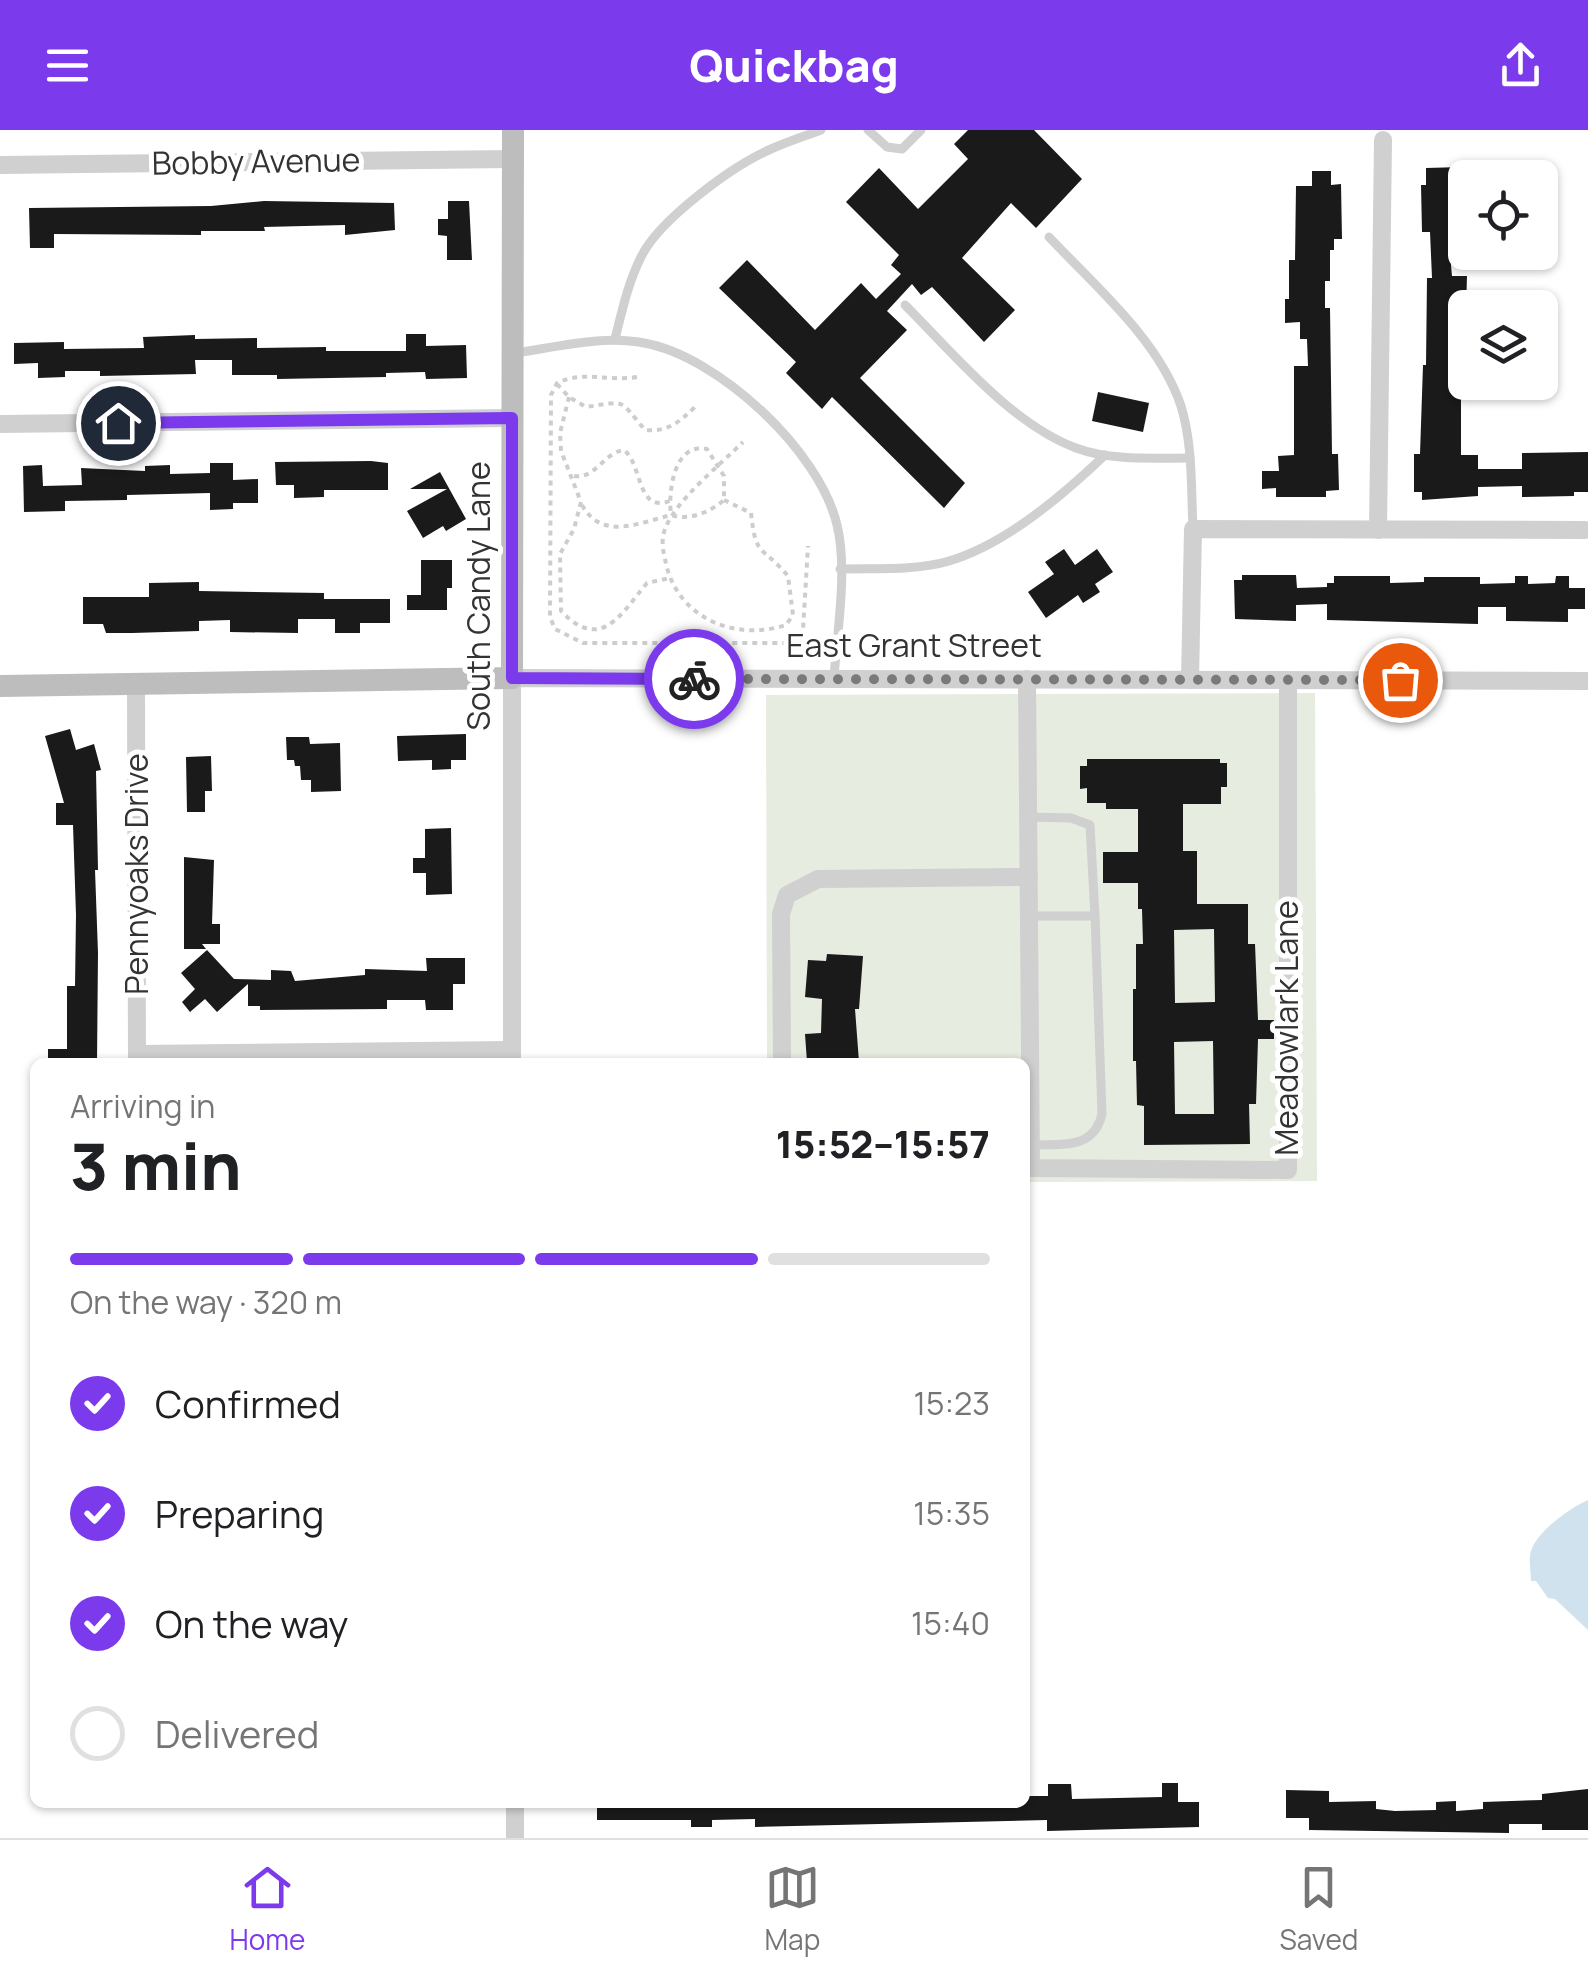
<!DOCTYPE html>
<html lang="en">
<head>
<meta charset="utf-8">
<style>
	:root { --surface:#fff; --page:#f2f2f2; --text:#202124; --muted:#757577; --line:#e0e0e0; --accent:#7c3aed }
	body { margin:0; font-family:Manrope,sans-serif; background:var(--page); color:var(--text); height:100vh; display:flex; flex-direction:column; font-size:38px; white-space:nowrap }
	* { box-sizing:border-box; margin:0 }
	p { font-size:32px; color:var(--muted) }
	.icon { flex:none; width:55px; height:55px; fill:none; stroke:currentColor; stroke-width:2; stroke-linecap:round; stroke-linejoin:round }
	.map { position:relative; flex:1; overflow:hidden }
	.side { position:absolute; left:30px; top:928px; width:1000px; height:750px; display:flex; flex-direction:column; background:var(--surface); border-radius:15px; box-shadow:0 2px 8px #0004 }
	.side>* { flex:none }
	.tools { position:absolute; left:1448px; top:30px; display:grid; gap:20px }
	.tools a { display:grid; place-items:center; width:110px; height:110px; border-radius:15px; background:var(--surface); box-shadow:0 2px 8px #0004; font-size:50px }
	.pin { position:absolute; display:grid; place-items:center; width:85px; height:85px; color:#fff; margin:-42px; border:5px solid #fff; border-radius:50%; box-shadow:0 2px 10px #0007 }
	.courier { position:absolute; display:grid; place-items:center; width:100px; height:100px; margin:-50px; border:8px solid #7c3aed; border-radius:50%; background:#fff; color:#222; box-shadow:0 2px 12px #0007 }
	.headline em { font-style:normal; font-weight:800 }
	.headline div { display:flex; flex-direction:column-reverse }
	.headline { display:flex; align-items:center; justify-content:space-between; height:170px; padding:0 40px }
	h1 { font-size:65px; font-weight:800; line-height:75px }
	.bar { display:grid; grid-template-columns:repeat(4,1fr); gap:15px 10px; align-content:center; height:120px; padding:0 40px }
	.bar i { height:12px; border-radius:8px; background:var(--line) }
	.bar .selected { background:var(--accent) }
	.bar p { grid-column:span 4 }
	ol { padding:0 40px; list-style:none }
	li { display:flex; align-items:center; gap:30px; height:110px }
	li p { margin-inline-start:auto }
	li .icon { padding:10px; border-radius:50%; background:var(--accent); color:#fff; stroke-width:4 }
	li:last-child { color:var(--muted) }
	li i { width:55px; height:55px; border:5px solid var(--line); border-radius:50% }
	header { display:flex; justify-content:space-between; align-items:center; height:130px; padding:0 40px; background:var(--accent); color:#fff; font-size:45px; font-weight:800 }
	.dock { display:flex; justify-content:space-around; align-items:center; height:140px; border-top:2px solid var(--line); background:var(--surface); font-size:28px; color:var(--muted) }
	.dock a { display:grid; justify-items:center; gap:5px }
	.dock .selected { color:var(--accent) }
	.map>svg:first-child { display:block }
	.green { fill:#e6ecdf }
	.water { fill:#cfe2ee }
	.building { fill:#1a1a1a; fill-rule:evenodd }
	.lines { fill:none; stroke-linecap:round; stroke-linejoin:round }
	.path { stroke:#cdcdcd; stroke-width:4; stroke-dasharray:5 5; stroke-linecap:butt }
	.service { stroke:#d0d0d0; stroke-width:9 }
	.minor { stroke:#d0d0d0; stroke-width:18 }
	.secondary { stroke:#bdbdbd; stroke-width:22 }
	.done { stroke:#7a7a7a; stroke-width:10; stroke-dasharray:0 18 }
	.route { stroke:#7c3aed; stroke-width:12 }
	.labels { text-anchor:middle; stroke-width:10; stroke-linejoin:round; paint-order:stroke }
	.street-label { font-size:32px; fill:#333; stroke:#fff }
</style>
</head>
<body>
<header><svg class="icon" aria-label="menu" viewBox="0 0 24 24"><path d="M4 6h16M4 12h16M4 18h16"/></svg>Quickbag<svg class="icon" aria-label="share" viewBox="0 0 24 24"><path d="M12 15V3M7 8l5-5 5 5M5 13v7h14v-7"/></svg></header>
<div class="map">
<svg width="1588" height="1708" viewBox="0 0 1588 1708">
	<rect width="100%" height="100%" fill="#fff"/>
	<path class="green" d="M1315 563 1317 1051 1025 1052V932H767L766 565Z"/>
	<path class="water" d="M1588 1370V1500L1555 1469 1548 1468 1536 1451H1531C1531 1443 1529 1433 1530 1426 1532 1404 1570 1378 1588 1370Z"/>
	<g class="building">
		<path d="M968 0H1034L1082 49 1036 98 1011 73 962 128 1015 180 984 212 932 157 921 165 912 154 887 181 907 200 860 248 965 353 944 378 832 267 822 279 786 243 796 232 719 158 747 130 815 200 861 153 876 169 901 144 891 135 899 125 846 72 879 38 918 79 968 29 954 14Z"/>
		<path d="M1462 37 1463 101 1448 102 1452 146H1467L1465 211H1448V238H1461V325H1478V339H1522V323L1588 322V362H1574V366L1522 367V356L1478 357V366L1422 370V362H1414V324H1420L1423 235H1426L1427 148H1432L1430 102H1422L1421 55H1426V38Z"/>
		<path d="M1312 41H1331V55L1341 54 1342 109H1334V120H1330V151H1325V178H1330L1332 324H1338L1339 360 1326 361V367H1276V358L1262 359V341H1279L1278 326 1294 325V236H1308L1307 209H1300V192L1285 193V169H1289V130H1295L1296 56H1312Z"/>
		<path d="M264 71 394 73 395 100 345 105V95L264 97 265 101H201V105L54 104V118H30L29 78 211 76Z"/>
		<path d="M448 71H469L472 130H447V106L438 105V89H448Z"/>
		<path d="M406 204H426V216L466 215 467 248 426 249 425 242 386 243V247L277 249V245H232V230H195L196 244 100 246V241H65V247L38 248V233L14 234V213L64 212V219L144 218 143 207 195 205V209L257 208V218L326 217V221H406Z"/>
		<path d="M1098 262 1149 273 1143 302 1092 291Z"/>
		<path d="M371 331 388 333V360H324V367L294 368V355H276L275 332Z"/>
		<path d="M210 333H233V350L258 349V373H233V379L210 380V363L127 365V370L65 371V381L24 382 23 336 42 335 43 356 82 355 81 338 145 341V336L170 335V344L210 343Z"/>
		<path d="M440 342 466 389 446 401 443 396 423 408 407 381 447 359H410Z"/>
		<path d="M1064 419 1075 435 1097 419 1113 442 1095 454 1100 462 1083 473 1078 465 1046 488 1028 462 1054 444 1045 432Z"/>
		<path d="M421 430H452V458H447V480H407V465H421Z"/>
		<path d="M1242 445H1296L1297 458 1327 457V453H1334V446H1390V453L1424 452V447H1480V454L1515 453V446H1528V454L1555 453 1556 446H1569V458H1585V479H1568V492L1506 491V477H1478V494L1327 490V474L1296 475V491L1235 489 1234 450H1242Z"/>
		<path d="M199 452V461L324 463V469H390V493H360V503H335V489H298V503L230 502V490L199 491V501L132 503H106L103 494H83V467H149V453Z"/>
		<path d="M70 599 76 620 94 614 101 640 96 641 98 740H95L98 823 97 932H48V919H67V856H75L76 785 73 695H56V673H64L45 606Z"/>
		<path d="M466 604V630H451V639L432 640V630L398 631 397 606Z"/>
		<path d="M286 607H309L310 614 340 613 341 661 311 662V650H301L300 636H295L294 630H287Z"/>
		<path d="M211 626 212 661H205V682H187L186 627Z"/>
		<path d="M1087 629H1220V633H1227V657H1221V674H1183V721H1197V774H1248V814H1255L1258 890H1274V909H1258L1256 974H1249L1250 1014 1144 1015V976L1137 975 1136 931H1133V859H1136V814H1143L1142 779H1138V753H1103V722H1138V679H1106V673H1087V658L1080 659V636H1087ZM1214 799 1215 872 1175 873 1174 800ZM1213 911 1214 984H1175L1174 912Z"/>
		<path d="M451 698 452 764 426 765V743H413V728H425V699Z"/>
		<path d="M184 727 214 730 212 794H220V814H202L206 819H184Z"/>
		<path d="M207 820 234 849 271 850V840L291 841 295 851 365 845V839L427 841 426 828H465V854H453V880H426L425 870H387V879L260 880V876H248V854L217 882 205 869 190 882 182 872 195 859 181 843Z"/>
		<path d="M827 824 863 826 859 879H855L859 932H807L805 904 821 903 822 869 805 867 808 830 826 831Z"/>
		<path d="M1162 1653H1178V1672H1199V1697L1047 1701V1690L755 1697V1689L712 1690V1697H691V1690H597V1672H1025V1666H1048V1654H1071L1072 1669 1162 1667Z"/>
		<path d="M1588 1659V1700H1542V1694H1509V1703L1309 1700V1688H1286V1660L1329 1661V1672L1376 1671V1679L1395 1681 1436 1680V1672L1456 1671V1681L1483 1679V1672L1542 1670V1664Z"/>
	</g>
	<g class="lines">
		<g class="path">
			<path d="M637 247C606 252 585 240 557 253L551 265 550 487 555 499 583 513H794L803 500 808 416"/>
			<path d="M557 254 569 267 586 277C627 271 618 268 645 300 669 302 679 292 696 276"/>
			<path d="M569 267 560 303 561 321 581 372 574 399 560 424 561 481C601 523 621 484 647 453L670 448"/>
			<path d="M574 346C596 349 603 323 624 320 643 335 636 383 670 371"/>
			<path d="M724 370 751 383C756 429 761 414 788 446L793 485 786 495C736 511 682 490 667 438 664 424 660 413 665 399 676 370 720 335 743 312"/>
			<path d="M582 375C602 411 639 393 671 385 690 391 710 382 724 370V346L707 319C674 312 668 361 671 385"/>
		</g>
		<g class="service">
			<path d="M868 0 887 17 902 19 921 0"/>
			<path d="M1049 107C1096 157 1159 210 1181 276 1193 315 1191 359 1193 399"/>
			<path d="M905 175C953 223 1011 294 1076 318 1111 331 1153 328 1190 328"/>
			<path d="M615 209C622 181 628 153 641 127 659 90 732 36 771 19 787 12 805 6 821 0"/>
			<path d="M515 223C557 217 602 205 644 213 718 226 820 321 837 395 848 439 837 502 834 548"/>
			<path d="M840 439C874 438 916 441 949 431 1006 414 1063 365 1105 325"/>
			<path d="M1028 687 1071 688 1090 695 1095 786"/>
			<path d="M1029 786H1095L1102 984C1094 1020 1061 1014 1031 1015"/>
		</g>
		<g class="minor">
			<path d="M0 35 513 29"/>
			<path d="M0 294 512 288"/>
			<path d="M1378 400 1383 10"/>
			<path d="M1027 549 1031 1038 1288 1040V550"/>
			<path d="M1190 550 1193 399 1585 400"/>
			<path d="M136 555 137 932"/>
			<path d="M137 924 512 920"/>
			<path d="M512 932V548L1588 551"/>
			<path d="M782 932 781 784 787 765 818 749 1029 747"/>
			<path d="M515 1672V1708"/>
		</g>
		<path class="secondary" d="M0 556 512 548 513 0"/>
	</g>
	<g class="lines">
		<path class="done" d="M694 549 1400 550"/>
		<path class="route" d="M118 293 512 288V548L694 549"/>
	</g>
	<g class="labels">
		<g class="street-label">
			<text transform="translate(256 32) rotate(-1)" y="11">Bobby Avenue</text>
			<text transform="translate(479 466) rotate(-90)" y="11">South Candy Lane</text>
			<text x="914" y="527">East Grant Street</text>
			<text transform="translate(137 744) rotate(-90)" y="11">Pennyoaks Drive</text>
			<text transform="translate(1287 898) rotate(-90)" y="11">Meadowlark Lane</text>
		</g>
	</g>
</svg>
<div class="tools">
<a><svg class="icon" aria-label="locate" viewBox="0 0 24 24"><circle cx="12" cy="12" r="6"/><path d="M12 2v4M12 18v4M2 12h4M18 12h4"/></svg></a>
<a><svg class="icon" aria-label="layers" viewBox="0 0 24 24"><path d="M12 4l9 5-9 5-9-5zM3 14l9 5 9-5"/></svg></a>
</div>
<div class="pin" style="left:1400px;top:550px;background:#ea580c"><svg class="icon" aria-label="bag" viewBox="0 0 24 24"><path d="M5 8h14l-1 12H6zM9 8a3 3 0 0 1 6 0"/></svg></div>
<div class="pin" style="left:118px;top:293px;background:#1f2937"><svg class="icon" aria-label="home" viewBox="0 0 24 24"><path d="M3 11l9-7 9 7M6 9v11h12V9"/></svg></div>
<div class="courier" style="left:694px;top:549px"><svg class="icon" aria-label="bike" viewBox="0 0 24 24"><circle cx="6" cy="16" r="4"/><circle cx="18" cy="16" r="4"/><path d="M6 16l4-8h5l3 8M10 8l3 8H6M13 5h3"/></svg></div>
<section class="side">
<div class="headline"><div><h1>3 min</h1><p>Arriving in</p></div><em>15:52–15:57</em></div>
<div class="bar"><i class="selected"></i><i class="selected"></i><i class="selected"></i><i></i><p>On the way · 320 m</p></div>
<ol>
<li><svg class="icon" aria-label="check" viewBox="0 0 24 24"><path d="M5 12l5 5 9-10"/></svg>Confirmed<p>15:23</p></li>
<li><svg class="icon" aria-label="check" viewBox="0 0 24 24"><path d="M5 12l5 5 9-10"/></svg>Preparing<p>15:35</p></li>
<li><svg class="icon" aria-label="check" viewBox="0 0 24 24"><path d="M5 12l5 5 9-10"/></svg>On the way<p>15:40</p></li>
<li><i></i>Delivered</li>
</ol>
</section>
</div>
<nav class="dock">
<a class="selected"><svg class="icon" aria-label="home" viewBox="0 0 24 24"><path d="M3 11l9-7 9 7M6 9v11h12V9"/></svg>Home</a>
<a><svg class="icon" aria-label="map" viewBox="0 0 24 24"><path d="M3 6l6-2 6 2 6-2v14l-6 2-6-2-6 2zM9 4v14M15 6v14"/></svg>Map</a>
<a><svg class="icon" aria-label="saved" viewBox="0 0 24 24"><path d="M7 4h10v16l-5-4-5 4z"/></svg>Saved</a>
</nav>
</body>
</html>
